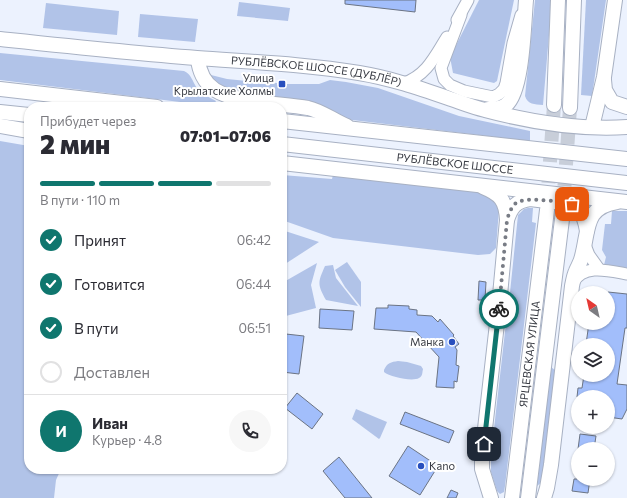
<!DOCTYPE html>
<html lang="ru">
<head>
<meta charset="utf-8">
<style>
	:root { --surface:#fff; --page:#f7f7f7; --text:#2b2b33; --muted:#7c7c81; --line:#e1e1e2; --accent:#0f766e }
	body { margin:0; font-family:Commissioner,sans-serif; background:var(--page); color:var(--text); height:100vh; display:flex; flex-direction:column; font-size:15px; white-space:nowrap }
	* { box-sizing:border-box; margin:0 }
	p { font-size:13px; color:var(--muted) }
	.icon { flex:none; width:22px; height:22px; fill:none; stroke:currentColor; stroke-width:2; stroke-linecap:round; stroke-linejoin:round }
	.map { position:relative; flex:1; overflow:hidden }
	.side { position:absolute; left:24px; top:102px; width:263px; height:372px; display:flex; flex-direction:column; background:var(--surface); border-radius:16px; box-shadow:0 1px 3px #0004 }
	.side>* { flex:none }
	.needle { width:26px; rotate:326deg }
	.tools { position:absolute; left:571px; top:286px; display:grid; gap:8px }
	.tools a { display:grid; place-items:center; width:44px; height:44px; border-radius:50%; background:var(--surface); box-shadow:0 1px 3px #0004; font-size:20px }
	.pin { position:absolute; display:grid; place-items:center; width:34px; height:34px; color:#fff; margin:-17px; border-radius:8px; box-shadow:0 2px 6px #0006 }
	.courier { position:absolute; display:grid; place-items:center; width:40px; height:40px; margin:-20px; border:3px solid #0f766e; border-radius:50%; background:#fff; color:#222; box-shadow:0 1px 5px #0007 }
	.overview em { font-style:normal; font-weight:800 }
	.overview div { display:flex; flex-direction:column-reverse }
	.overview { display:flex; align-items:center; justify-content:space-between; height:68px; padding:0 16px }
	h1 { font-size:26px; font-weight:800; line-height:30px }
	.bar { display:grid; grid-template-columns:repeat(4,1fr); gap:6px 4px; align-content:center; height:48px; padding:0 16px }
	.bar i { height:5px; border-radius:3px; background:var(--line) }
	.bar .active { background:var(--accent) }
	.bar p { grid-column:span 4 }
	.line { display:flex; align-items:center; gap:10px; padding:0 16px; border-top:1px solid var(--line) }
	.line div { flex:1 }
	.round { display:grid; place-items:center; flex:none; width:42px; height:42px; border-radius:21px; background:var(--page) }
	ol { padding:0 16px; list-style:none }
	li { display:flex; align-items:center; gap:12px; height:44px }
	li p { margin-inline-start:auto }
	li .icon { padding:4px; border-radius:50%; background:var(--accent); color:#fff; stroke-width:4 }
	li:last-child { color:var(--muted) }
	li i { width:22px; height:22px; border:2px solid var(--line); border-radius:50% }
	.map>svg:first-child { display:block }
	.green { fill:#b1c3e8 }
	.building { fill:#a2befb; stroke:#6b7484 }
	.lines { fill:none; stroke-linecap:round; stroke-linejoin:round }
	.major-tunnel { stroke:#c8ced9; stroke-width:14; stroke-dasharray:14 7; stroke-linecap:butt }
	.minor-casing { stroke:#a8b1c3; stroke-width:13 }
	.major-casing { stroke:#a8b1c3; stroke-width:16 }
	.minor { stroke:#fff; stroke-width:11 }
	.major { stroke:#fff; stroke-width:14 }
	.done { stroke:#787c85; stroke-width:4; stroke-dasharray:0 7.2 }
	.route { stroke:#0f766e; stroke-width:5 }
	.poi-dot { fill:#284fbe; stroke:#fff; stroke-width:1.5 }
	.labels { text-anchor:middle; stroke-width:4; stroke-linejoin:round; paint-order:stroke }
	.street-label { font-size:11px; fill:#393c44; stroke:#fff }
	.poi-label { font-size:11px; fill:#393c44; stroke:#fff; text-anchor:end }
</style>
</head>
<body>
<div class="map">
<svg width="627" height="498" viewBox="0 0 627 498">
	<rect width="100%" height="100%" fill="#ecf2fe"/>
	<g class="green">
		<path d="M479 0H514L497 81 494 83 453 73 450 57Z"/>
		<path d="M535 0H552L543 105C534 104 528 105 525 96Z"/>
		<path d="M586 0H606L592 96 581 95Z"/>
		<path d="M239 2 290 8 288 21 237 16Z"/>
		<path d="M46 3 119 11 117 35 43 28Z"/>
		<path d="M140 14 198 19 195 42 138 37Z"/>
		<path d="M0 53 184 71C192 75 192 81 197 88 202 94 209 97 216 101L213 106 0 80Z"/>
		<path d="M211 75 227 79 247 81 277 83V85L287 86V84H319L330 80 346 82 378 88 459 116 530 131V141L344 119 236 90C227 87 216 85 210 77Z"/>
		<path d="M0 141 29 146V469H61L56 480 54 498H0Z"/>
		<path d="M334 171 485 192 492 196 499 209 496 248 490 254 478 255 333 238 282 220V175L332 179Z"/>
		<path d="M528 208H533L532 222 536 223 505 486 504 492 500 494 497 491 491 472V455L507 314 513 315 514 303 509 302 518 215 524 209Z"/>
		<path d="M612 211H627V268L604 265 606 257 602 250 605 224H611Z"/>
		<path d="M282 230 319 242 282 266Z"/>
		<path d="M347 262 361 282V307L345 287 335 270Z"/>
		<path d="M317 263 311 285 316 308 282 317V283Z"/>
		<path d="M333 265 336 278 358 306 326 300C317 284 318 282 325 266Z"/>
		<path d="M398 361 407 362 421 366 423 369C422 373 423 376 419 378 413 382 390 377 384 372V370C387 363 391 362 398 361Z"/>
		<path d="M551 367 556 371 543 481 537 486Z"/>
		<path d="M356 409 387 422 380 438 379 439 352 419Z"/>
	</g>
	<g class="building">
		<path d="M345 0H416L415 12 345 4Z"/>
		<path d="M479 281 486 282 485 300H478Z"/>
		<path d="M608 292 627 294V328H625L617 384 627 385V409L622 419 608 417V397H577L578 388H582L584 375H608V345L586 344 589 323H608Z"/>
		<path d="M388 305 409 306V309L417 310V315L432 316 438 322 440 319 454 335 453 336 459 344 455 347 457 350 456 365 459 366 457 382 454 381V388L436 387 439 357 416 332 374 329 376 308H388Z"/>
		<path d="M320 309 354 311 352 330 319 328Z"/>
		<path d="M286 334 304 336 299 374 282 372Z"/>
		<path d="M297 393 323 414 312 429 285 408Z"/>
		<path d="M405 412 454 431 449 443 400 424Z"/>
		<path d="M580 434 596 436 594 449H578Z"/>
		<path d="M408 446 438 466 420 495 389 476Z"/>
		<path d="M339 457 372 498H345L323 471Z"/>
		<path d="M574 479H590L588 493 572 491Z"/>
		<path d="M451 490 458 493 456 498H447Z"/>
	</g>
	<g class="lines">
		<g class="major-tunnel">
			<path d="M547 204 554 105"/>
			<path d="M563 207 570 108"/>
		</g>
		<g class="minor-casing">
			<g id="minor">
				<path d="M461 15 441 68 444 79 450 85 464 91 493 97 499 94 504 89 506 83 513 43 521 15"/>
				<path d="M457 20 468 0"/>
				<path d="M404 83C427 75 435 56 447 37"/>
				<path d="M585 245 589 255 599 269"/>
				<path d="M573 283C583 263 610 271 627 274"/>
			</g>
		</g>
		<g class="major-casing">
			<g id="major">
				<path id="s1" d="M0 39C66 46 131 53 197 58 251 62 306 64 359 73 390 78 419 88 448 98 460 102 472 107 485 110 530 122 580 130 627 127"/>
				<path d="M198 59C199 70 204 83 215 90 238 104 281 103 308 108 322 111 334 121 347 126"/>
				<path d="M604 80 605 90 612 102 627 107"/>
				<path d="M0 89 157 107"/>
				<path d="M554 105 558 0"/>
				<path d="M570 108 574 0"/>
				<path d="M488 109C494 109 501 109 506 105 523 92 524 22 526 0"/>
				<path d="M0 112 29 115"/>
				<path d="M282 121 627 159"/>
				<path d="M0 126 29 131"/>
				<path d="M592 127 604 77 615 0"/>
				<path id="s2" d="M282 144 627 183"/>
				<path d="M282 163 627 202"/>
				<path d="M483 187C500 194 506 200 507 220L499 306 482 455V469L491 498"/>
				<path d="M507 220C511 207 516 201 530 199 538 200 547 201 555 202 577 205 583 208 587 231"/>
				<path id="s3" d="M512 498 547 210"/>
				<path d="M528 498 563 211"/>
				<path d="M544 498 547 488 551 465 572 286C573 281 574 275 576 271 578 266 581 262 582 256 589 230 584 207 617 202"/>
			</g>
		</g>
		<use href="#minor" class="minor"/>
		<use href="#major" class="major"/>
	</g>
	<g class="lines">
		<path class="done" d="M499 309 507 220C509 213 511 208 516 203 526 196 560 202 572 204"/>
		<path class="route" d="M484 444 499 309"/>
	</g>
	<g class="poi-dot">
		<rect x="278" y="80" width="8" height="8" rx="2"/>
		<circle cx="452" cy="342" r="4"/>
		<circle cx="421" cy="466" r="4"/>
	</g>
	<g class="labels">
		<g class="street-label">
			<text dy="4" stroke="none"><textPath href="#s1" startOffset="318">РУБЛЁВСКОЕ ШОССЕ (ДУБЛЁР)</textPath></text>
			<text dy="4" stroke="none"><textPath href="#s2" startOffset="174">РУБЛЁВСКОЕ ШОССЕ</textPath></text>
			<text dy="4" stroke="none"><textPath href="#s3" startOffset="145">ЯРЦЕВСКАЯ УЛИЦА</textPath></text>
		</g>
		<g class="poi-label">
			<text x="274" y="82">Улица<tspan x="274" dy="13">Крылатские Холмы</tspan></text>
			<text x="444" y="346">Манка</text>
			<text x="429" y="470" text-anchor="start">Kano</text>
		</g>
	</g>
</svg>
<div class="tools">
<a><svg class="needle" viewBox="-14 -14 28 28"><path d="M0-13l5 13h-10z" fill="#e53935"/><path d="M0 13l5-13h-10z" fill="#7c7c81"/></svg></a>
<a><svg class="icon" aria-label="layers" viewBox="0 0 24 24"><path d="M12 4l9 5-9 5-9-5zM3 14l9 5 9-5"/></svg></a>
<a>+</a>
<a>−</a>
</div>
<div class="pin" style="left:572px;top:204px;background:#ea580c"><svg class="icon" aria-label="bag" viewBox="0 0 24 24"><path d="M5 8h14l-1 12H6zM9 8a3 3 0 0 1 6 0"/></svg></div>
<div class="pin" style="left:484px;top:444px;background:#1f2937"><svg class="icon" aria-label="home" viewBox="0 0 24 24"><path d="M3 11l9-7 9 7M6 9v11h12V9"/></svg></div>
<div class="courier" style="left:499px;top:309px"><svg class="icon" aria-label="bike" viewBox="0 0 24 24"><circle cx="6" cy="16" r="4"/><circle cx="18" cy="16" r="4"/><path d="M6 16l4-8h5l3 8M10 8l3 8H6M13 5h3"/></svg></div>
<section class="side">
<div class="overview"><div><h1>2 мин</h1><p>Прибудет через</p></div><em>07:01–07:06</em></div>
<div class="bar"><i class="active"></i><i class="active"></i><i class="active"></i><i></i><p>В пути · 110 m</p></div>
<ol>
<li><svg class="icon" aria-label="check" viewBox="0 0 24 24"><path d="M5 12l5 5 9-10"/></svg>Принят<p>06:42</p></li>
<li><svg class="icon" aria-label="check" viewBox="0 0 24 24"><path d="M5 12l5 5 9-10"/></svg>Готовится<p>06:44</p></li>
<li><svg class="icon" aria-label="check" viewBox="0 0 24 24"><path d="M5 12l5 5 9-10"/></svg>В пути<p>06:51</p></li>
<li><i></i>Доставлен</li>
</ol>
<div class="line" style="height:72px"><b class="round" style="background:var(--accent);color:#fff">И</b><div><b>Иван</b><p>Курьер · 4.8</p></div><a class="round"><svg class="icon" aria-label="phone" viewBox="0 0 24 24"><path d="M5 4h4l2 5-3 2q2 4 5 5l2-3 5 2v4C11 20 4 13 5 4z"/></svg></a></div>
</section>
</div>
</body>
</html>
